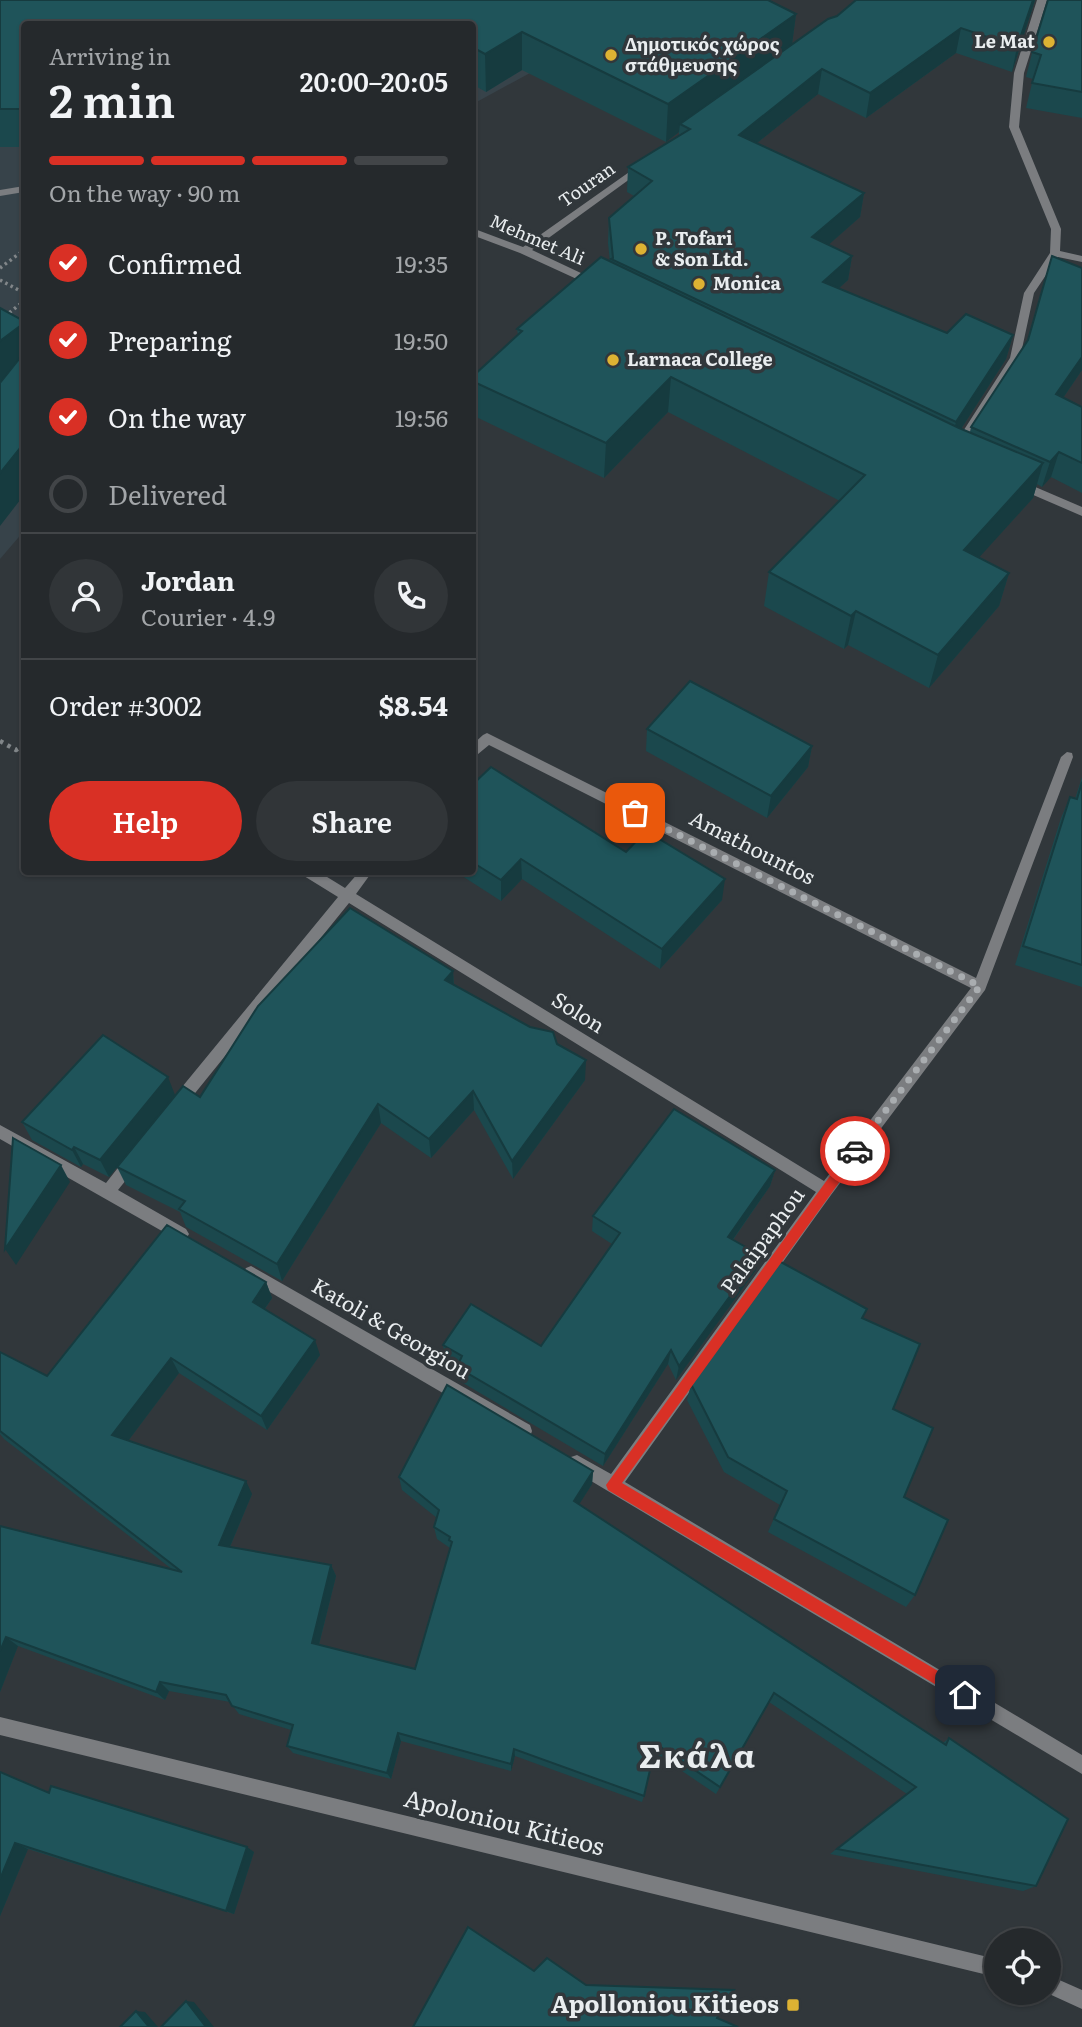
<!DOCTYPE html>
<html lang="en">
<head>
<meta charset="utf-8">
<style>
	:root { --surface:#25292c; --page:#313538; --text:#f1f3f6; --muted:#a3a6a9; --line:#424548; --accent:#d93025 }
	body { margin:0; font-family:Literata,serif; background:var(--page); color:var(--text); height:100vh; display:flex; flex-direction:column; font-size:26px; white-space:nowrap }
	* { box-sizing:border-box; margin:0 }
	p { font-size:23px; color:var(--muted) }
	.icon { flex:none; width:38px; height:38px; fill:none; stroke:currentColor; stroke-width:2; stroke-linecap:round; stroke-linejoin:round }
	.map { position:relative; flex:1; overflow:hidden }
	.sheet { position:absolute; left:21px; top:21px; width:455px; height:854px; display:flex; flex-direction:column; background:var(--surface); border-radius:7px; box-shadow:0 2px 5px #0004,0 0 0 2px var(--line) }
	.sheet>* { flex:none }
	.fabs { position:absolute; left:984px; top:1928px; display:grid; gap:14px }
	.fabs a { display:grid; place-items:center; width:77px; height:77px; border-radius:50%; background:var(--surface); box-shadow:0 2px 5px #0004,0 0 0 2px var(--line); font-size:35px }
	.pin { position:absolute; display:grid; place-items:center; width:60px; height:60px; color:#fff; margin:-30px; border-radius:14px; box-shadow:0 4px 10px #0006 }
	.courier { position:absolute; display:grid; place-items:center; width:70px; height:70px; margin:-35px; border:5px solid #d93025; border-radius:50%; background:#fff; color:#222; box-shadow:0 2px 9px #0007 }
	.headline em { font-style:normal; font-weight:600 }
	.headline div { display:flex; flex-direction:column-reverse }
	.headline { display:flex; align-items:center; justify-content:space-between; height:119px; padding:0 28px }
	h1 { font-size:46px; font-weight:600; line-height:52px }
	.bar { display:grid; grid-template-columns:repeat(4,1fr); gap:10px 7px; align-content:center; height:84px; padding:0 28px }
	.bar i { height:9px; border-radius:5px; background:var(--line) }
	.bar .selected { background:var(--accent) }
	.bar p { grid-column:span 4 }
	.line { display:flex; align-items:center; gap:18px; padding:0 28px; border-top:2px solid var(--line) }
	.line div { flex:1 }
	.round { display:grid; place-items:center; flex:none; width:74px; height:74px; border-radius:37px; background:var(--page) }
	ol { padding:0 28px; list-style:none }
	li { display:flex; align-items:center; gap:21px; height:77px }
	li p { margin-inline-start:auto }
	li .icon { padding:7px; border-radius:50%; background:var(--accent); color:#fff; stroke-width:4 }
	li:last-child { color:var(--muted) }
	li i { width:38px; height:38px; border:4px solid var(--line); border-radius:50% }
	.action { display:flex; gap:14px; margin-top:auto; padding:14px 28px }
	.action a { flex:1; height:80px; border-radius:42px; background:var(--accent); color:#fff; font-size:28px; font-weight:600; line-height:80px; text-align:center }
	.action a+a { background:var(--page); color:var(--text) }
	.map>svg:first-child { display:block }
	.built { fill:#37434a }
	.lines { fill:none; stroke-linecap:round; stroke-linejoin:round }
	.path-far1 { stroke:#818689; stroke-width:3.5; stroke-dasharray:2.5 3.5; stroke-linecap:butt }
	.path { stroke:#818689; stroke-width:4.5; stroke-dasharray:3.5 5; stroke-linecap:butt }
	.minor { fill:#7b7d80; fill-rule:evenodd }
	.tertiary { fill:#7b7d80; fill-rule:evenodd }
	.wall { fill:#1b484d }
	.shaded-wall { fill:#163b3f }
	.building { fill:#1f545a; stroke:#163b3f; stroke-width:2 }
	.route { fill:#d93025 }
	.done { stroke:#a9adb0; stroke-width:7; stroke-dasharray:0 12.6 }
	.poi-dot { fill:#ddb233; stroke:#31373b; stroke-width:2.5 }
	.labels { text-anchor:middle; stroke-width:7; stroke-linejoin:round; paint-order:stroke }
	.far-poi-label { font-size:18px; font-weight:bold; fill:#e9edef; stroke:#31373b; text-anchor:start }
	.far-street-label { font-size:18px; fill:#e9edef; stroke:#31373b }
	.street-label { font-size:21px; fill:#e9edef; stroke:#31373b }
	.near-street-label { font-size:24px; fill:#e9edef; stroke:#31373b }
	.near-poi-label { font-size:24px; font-weight:bold; fill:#e9edef; stroke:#31373b; text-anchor:end }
	.near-district-label { font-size:33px; font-weight:bold; letter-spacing:2px; fill:#e9edef; stroke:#31373b }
</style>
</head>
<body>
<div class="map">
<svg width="1082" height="2027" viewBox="0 0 1082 2027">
	<rect width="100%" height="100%" fill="#31373b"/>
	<path class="built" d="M0 0H664L473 104 472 24H24V531L0 559Z"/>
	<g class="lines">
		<g class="path-far1">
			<path d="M0 268 24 250"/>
			<path d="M0 280 24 293"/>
			<path d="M0 320 24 301"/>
		</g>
		<path class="path" d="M0 741 16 750 24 745"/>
		<g class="minor">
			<path d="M1037 0H1047L1024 73 1019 127 1061 229 1060 251 1082 256V262L1058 257 1034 293 1020 358 963 450 959 451 953 447 1010 358 1024 293 1050 253 1051 229 1009 127 1014 73Z"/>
			<path d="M487 733 976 978 1061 757 1067 752 1072 753 1073 757 985 990 831 1195 625 1482 1082 1755V1774L571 1469 569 1463 571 1457 577 1455 611 1474 816 1192 349 903 183 1108 178 1109 173 1108 171 1103 173 1098 338 897 304 876 303 872H319L345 888 359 872H372L356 894 824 1181 971 988 489 745 472 759V745L483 735Z"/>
			<path d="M0 1125 106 1183 128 1155 133 1153 138 1155 140 1160 138 1165 118 1190 186 1229 189 1234 186 1239 181 1241 176 1239 0 1139Z"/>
			<path d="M251 1266 530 1425 532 1431 530 1437 524 1439 518 1437 246 1278 243 1273 246 1268Z"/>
		</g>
		<g class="tertiary">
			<path d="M642 163 647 166 645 168 532 250 600 282V286H592L520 253 472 235V228L523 247Z"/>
			<path d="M24 186V192L0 196V190Z"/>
			<path d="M1019 480 1082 507V516L1015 487 1013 484Z"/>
			<path d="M0 1717 996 1959V1977L0 1735Z"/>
			<path d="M1048 1975 1082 1990V2009L1047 1993Z"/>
		</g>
	</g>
	<g class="wall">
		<path d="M0 0H768L796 14 792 44 828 19 837 16 856 0H1035L1012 72 956 53 866 118 818 94 757 143 864 193 860 217 828 245 852 256 848 280 839 288 947 333 966 314 1013 335 1006 359 961 429 970 432 971 427 1028 340 1052 256 1082 268V370L1063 398 1082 407V493L1051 477 1042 487 1037 484 1033 498 979 557 1009 573 999 606 929 688 848 645 844 649 764 606 769 572 840 501 668 412 604 478 472 415V377L518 335 517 329 601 257 610 262 608 243 609 218 634 196 627 192 628 167 679 136V132L666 142 522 70 486 92 472 84V24H24V147H0Z"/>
		<path d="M1082 0V118L1026 108 1033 79 1026 77 1033 49Z"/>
		<path d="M647 729 812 746 808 767 767 818 646 751Z"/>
		<path d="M1082 777V987L1015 965 1061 818 1070 797 1075 799Z"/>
		<path d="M472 785 626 852 722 900 660 969 522 879 501 901 456 872H472Z"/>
		<path d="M453 971 454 985 557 1044 585 1080 513 1179 474 1110 431 1158 381 1123 282 1281 186 1227 180 1212 126 1185 117 1167 200 1097Z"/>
		<path d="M175 1095 109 1177 83 1164 81 1167 32 1140 22 1122Z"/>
		<path d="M775 1170 770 1186 733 1240 756 1270 676 1380 668 1364 603 1466 458 1380 457 1366 445 1358 443 1345 541 1346 612 1244 592 1231 593 1216Z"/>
		<path d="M266 1282 272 1298 265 1309 320 1355 267 1430 179 1373 128 1441 252 1494 230 1547 331 1565 336 1576 319 1645 415 1669 450 1548 437 1539 434 1527 437 1518 402 1490 399 1477 593 1471 592 1484 579 1504 943 1743 949 1738 1036 1886 1023 1891 830 1854 907 1794 769 1702 716 1794 654 1752 644 1796 642 1802 515 1756 511 1771 401 1741 391 1779 293 1753 287 1746 291 1730 239 1714 230 1702 169 1691 165 1700 18 1646 0 1692V1526L173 1570 4 1439 0 1434V1352L47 1376Z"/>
		<path d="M867 1309 863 1318 893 1409 915 1595 906 1607 768 1532 780 1505 724 1472 687 1400 691 1384Z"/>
		<path d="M0 1772 49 1793 254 1852 234 1914 28 1849 0 1916Z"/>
	</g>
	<g class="shaded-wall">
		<path d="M1033 0H1035L1012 72 1017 47Z"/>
		<path d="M796 14 791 52 680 124 679 132 666 142 668 104Z"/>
		<path d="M961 28 956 53 866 118 870 93Z"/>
		<path d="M522 32V70L486 92 485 54Z"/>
		<path d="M822 69 818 94 737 159 739 135Z"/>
		<path d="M864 193 860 217 809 262 812 237Z"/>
		<path d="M852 256 848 280 819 306 823 282Z"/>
		<path d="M24 323V367L0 385V341Z"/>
		<path d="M1013 335 1006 359 950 446 956 422Z"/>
		<path d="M1082 357V370L1048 420 1056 394Z"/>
		<path d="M671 377 668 412 604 478 606 443Z"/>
		<path d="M24 443V495L0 526V473Z"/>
		<path d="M1059 452 1051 477 1042 487 1050 462Z"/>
		<path d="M1043 463 1033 498 955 584 964 550Z"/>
		<path d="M1009 573 999 606 929 688 938 655Z"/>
		<path d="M856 611 848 645 844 649 851 616Z"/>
		<path d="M812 746 808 767 767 818 771 796Z"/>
		<path d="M521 859 522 879 501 901V880Z"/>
		<path d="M725 879 722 900 660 969 662 949Z"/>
		<path d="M453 971 454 991 445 980Z"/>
		<path d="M586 1060 585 1080 513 1179 512 1161Z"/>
		<path d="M168 1077 175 1095 109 1177 100 1160Z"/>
		<path d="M473 1091 474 1110 431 1158 429 1139Z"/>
		<path d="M378 1104 381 1123 282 1281 277 1264Z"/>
		<path d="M74 1147 83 1164 81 1167 72 1150Z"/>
		<path d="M61 1165 70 1182 16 1265 5 1249Z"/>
		<path d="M775 1170 770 1186 724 1252 728 1237Z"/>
		<path d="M760 1255 756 1270 676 1380 679 1366Z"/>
		<path d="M266 1282 272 1298 259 1317 253 1302Z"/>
		<path d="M315 1340 320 1355 267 1430 261 1416Z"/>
		<path d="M671 1350 668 1364 603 1466 605 1454Z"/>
		<path d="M171 1358 179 1373 122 1449 112 1435Z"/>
		<path d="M593 1471 592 1484 573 1514 574 1501Z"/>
		<path d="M246 1481 252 1494 226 1556 219 1545Z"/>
		<path d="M331 1565 336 1576 317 1652 312 1643Z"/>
		<path d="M6 1637 18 1646 0 1692V1651Z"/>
		<path d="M160 1682 169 1691 165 1700 156 1692Z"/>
		<path d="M398 1733 401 1741 391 1779 387 1773Z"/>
		<path d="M514 1749 515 1756 511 1771V1764Z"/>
		<path d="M15 1843 28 1849 0 1916V1879Z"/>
		<path d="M247 1847 254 1852 234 1914 226 1911Z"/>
		<path d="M186 2001 194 2002 214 2027H206Z"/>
		<path d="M136 2011 145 2012 158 2027H149Z"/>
	</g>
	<g class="building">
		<path d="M0 0H768L796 14 668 104 522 32 485 54 472 47V24H24V109H0Z"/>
		<path d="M856 0H1033L1017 47 961 28 870 93 822 69 739 135 864 193 812 237 852 256 823 282 947 333 966 314 1013 335 956 422 611 259 613 258 609 218 652 181 628 167 690 129 680 124 828 19 837 16Z"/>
		<path d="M1048 0H1082V92L1032 83 1041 55 1032 52 1033 49Z"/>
		<path d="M1052 256 1082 268V357L1056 394 1082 407V463L1059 452 1050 462 971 427 1028 340Z"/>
		<path d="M601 257 959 428 1043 463 964 550 1009 573 938 655 856 611 851 616 769 572 865 475 671 377 606 443 472 381V377L522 331 517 329Z"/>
		<path d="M0 308 24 321V323L0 341Z"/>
		<path d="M24 353V443L0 473V383Z"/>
		<path d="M690 681 812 746 771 796 647 729Z"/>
		<path d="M491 767 626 852 646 831 725 879 662 949 521 859 501 880 472 862V785Z"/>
		<path d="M1082 782V965L1023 946 1070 797 1077 799Z"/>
		<path d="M350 908 453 971 445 980 530 1027 553 1032 557 1044 586 1060 512 1161 473 1091 429 1139 378 1104 277 1264 179 1209 185 1201 117 1167 183 1086 200 1097 258 1006Z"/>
		<path d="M103 1035 168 1077 100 1160 74 1147 72 1150 22 1122Z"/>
		<path d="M674 1109 775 1170 728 1237 760 1255 679 1366 671 1350 605 1454 457 1367 462 1356 443 1345 471 1304 541 1346 620 1233 593 1216Z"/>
		<path d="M13 1138 61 1165 5 1249Z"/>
		<path d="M167 1225 266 1282 253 1302 315 1340 261 1416 171 1358 112 1435 246 1481 219 1545 331 1565 312 1643 415 1669 452 1542 449 1540 450 1537 434 1527 439 1510 399 1477 447 1385 593 1471 574 1501 946 1745 949 1738 1068 1819 1036 1886 837 1849 916 1787 774 1693 720 1787 656 1744 644 1796 514 1749 511 1764 398 1733 387 1773 287 1746 293 1725 232 1706 226 1695 160 1682 156 1692 6 1637 0 1651V1526L182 1572 0 1431V1352L47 1376Z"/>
		<path d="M779 1261 867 1309 862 1318 920 1344 893 1409 933 1428 904 1497 948 1520 915 1595 774 1519 787 1491 728 1457 691 1384Z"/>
		<path d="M0 1772 49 1793 51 1786 247 1847 226 1911 15 1843 0 1879Z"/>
		<path d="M468 1927 534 1971 547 1958 586 1985 734 1990 717 2018 738 2027H413Z"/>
		<path d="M186 2001 206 2027H161Z"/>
		<path d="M136 2011 149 2027H120Z"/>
	</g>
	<path class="route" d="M855 1146 861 1151 859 1155 622 1483 970 1690V1700L965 1702 608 1490 606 1485 851 1147Z"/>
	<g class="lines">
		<path class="done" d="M635 813 980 986 855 1151"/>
	</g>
	<g class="poi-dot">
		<circle cx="1049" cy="42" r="7"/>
		<circle cx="611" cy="55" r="7"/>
		<circle cx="641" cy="249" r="7"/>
		<circle cx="699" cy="284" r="7"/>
		<circle cx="613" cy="360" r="7"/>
		<rect x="786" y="1998" width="14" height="14" rx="3.5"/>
	</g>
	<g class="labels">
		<g class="far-poi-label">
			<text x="1035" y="48" text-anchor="end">Le Mat</text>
			<text x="625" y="51">Δημοτικός χώρος<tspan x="625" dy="21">στάθμευσης</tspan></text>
			<text x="655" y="245">P. Tofari<tspan x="655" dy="21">&amp; Son Ltd.</tspan></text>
			<text x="713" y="290">Monica</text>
			<text x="627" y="366">Larnaca College</text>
		</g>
		<g class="far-street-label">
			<text transform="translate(587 185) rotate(-35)" y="6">Touran</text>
			<text transform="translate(537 240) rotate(23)" y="6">Mehmet Ali</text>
		</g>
		<g class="street-label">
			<text transform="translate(752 848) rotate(27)" y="7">Amathountos</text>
			<text transform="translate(578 1013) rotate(32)" y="7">Solon</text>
			<text transform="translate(763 1241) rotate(-54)" y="7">Palaipaphou</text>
			<text transform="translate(391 1329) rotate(30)" y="7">Katoli &amp; Georgiou</text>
		</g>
		<g class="near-street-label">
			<text transform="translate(504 1823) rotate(14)" y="8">Apoloniou Kitieos</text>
		</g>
		<g class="near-poi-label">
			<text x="779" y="2013">Apolloniou Kitieos</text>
		</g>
		<g class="near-district-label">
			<text x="698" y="1768">Σκάλα</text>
		</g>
	</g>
</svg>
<div class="fabs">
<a><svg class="icon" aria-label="locate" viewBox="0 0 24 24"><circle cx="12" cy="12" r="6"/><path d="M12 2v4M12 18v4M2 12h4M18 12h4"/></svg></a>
</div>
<div class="pin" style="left:635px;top:813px;background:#ea580c"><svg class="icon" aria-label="bag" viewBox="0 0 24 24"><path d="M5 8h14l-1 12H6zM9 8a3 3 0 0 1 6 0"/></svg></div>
<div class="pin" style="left:965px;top:1695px;background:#1f2937"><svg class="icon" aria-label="home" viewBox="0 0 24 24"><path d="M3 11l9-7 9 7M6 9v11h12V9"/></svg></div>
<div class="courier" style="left:855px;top:1151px"><svg class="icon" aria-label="car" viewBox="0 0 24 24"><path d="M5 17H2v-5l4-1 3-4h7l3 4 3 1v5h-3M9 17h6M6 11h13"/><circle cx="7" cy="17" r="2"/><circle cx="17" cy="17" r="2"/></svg></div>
<section class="sheet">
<div class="headline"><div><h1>2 min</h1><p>Arriving in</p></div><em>20:00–20:05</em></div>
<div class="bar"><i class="selected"></i><i class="selected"></i><i class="selected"></i><i></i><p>On the way · 90 m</p></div>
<ol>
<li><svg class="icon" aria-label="check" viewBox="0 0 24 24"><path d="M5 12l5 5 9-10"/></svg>Confirmed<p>19:35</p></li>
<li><svg class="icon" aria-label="check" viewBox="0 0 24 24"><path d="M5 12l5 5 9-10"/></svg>Preparing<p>19:50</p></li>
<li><svg class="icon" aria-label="check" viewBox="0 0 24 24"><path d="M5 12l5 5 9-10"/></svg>On the way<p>19:56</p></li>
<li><i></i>Delivered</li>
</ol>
<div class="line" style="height:126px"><a class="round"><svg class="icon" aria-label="person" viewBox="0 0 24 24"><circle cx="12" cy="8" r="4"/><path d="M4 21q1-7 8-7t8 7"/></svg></a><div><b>Jordan</b><p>Courier · 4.9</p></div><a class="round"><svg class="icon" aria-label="phone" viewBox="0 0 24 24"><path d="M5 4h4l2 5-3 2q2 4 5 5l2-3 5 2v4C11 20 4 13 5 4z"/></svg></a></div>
<div class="line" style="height:91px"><div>Order #3002</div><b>$8.54</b></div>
<div class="action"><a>Help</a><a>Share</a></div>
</section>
</div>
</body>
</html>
